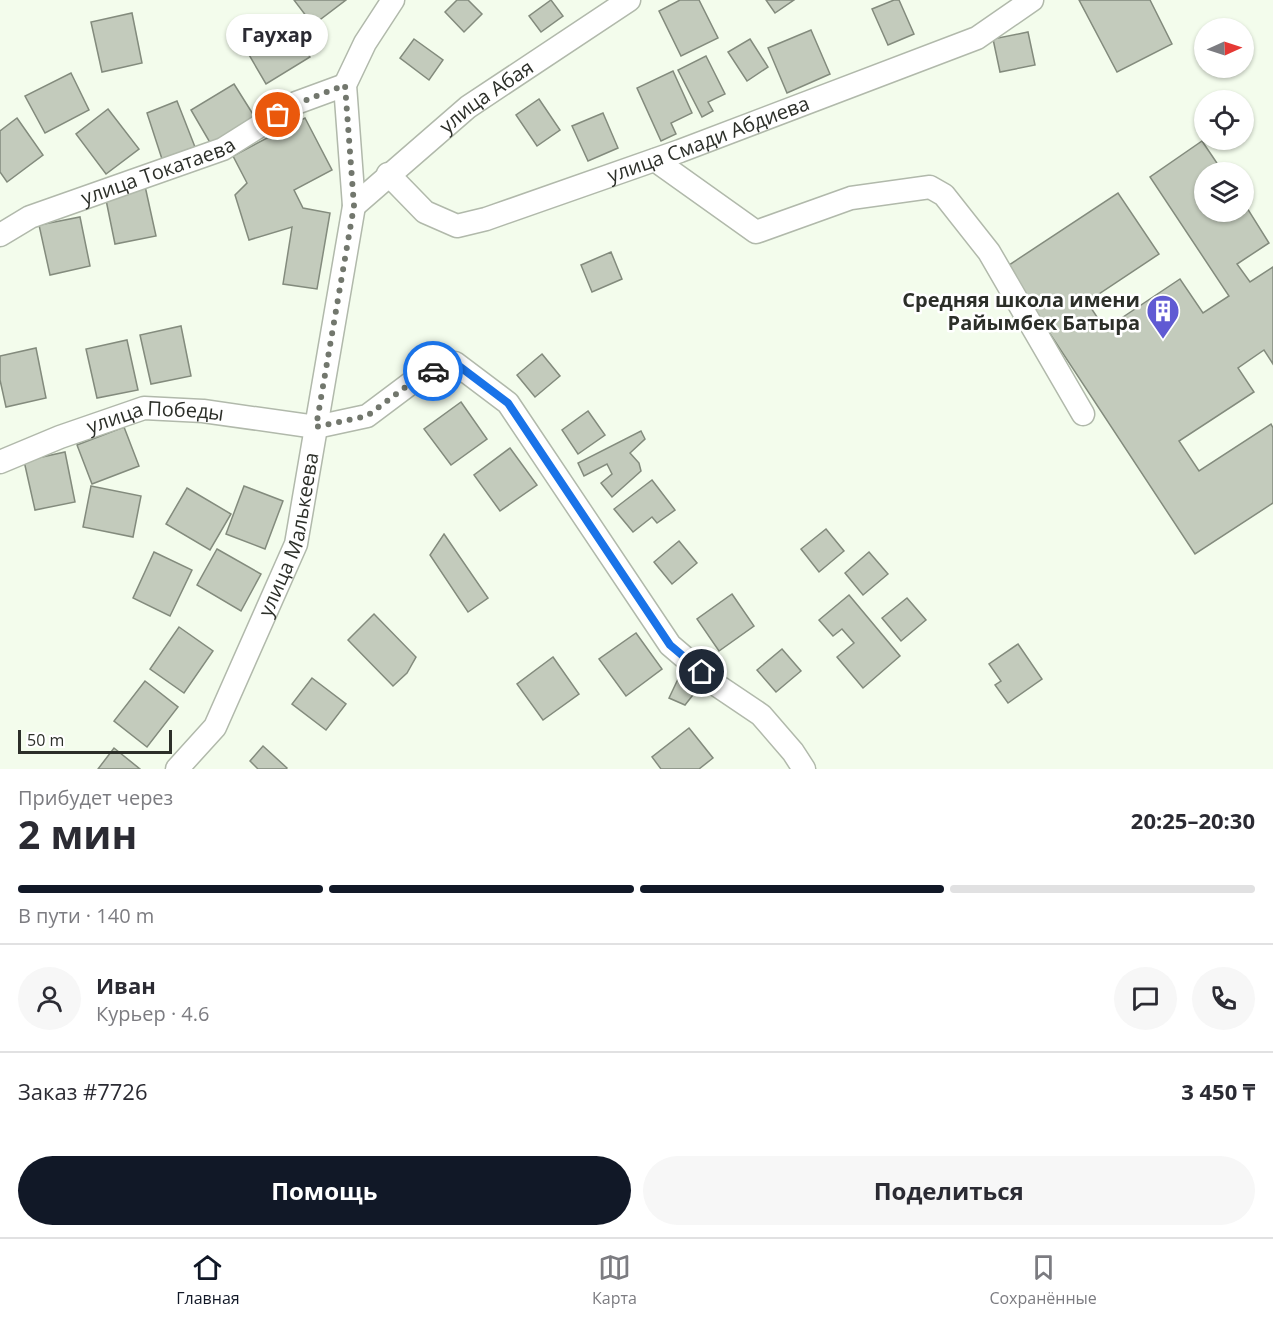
<!DOCTYPE html>
<html lang="ru">
<head>
<meta charset="utf-8">
<style>
	:root { --surface:#fff; --page:#f7f7f7; --text:#2b2b33; --muted:#7c7c81; --line:#e1e1e2; --accent:#111827 }
	body { margin:0; font-family:"Open Sans",sans-serif; background:var(--page); color:var(--text); height:100vh; display:flex; flex-direction:column; font-size:22px; white-space:nowrap }
	* { box-sizing:border-box; margin:0 }
	p { font-size:20px; color:var(--muted) }
	.icon { flex:none; width:33px; height:33px; fill:none; stroke:currentColor; stroke-width:2; stroke-linecap:round; stroke-linejoin:round }
	.map { position:relative; height:769px; overflow:hidden }
	.sheet { display:flex; flex-direction:column; background:var(--surface); flex:1 }
	.sheet>* { flex:none }
	.needle { width:39px; rotate:87deg }
	.buttons { position:absolute; left:1194px; top:18px; display:grid; gap:12px }
	.buttons a { display:grid; place-items:center; width:60px; height:60px; border-radius:50%; background:var(--surface); box-shadow:0 2px 4px #0004; font-size:30px }
	.scale { position:absolute; left:18px; bottom:15px; width:154px; box-sizing:border-box; padding-left:6px; border:3px solid #2c2f29; border-top:0; font-size:16px; line-height:21px; white-space:nowrap; color:#2c2f29; -webkit-text-stroke:4px #fff; paint-order:stroke }
	.pin { position:absolute; display:grid; place-items:center; width:51px; height:51px; color:#fff; margin:-26px; border:3px solid #fff; border-radius:50%; box-shadow:0 2px 6px #0007 }
	.courier { position:absolute; display:grid; place-items:center; width:60px; height:60px; margin:-30px; border:4px solid #1a73e8; border-radius:50%; background:#fff; color:#222; box-shadow:0 2px 8px #0007 }
	.bubble { position:absolute; height:42px; border-radius:21px; background:var(--surface); box-shadow:0 2px 4px #0004; font-size:20px; font-weight:700; line-height:42px; text-align:center }
	.summary em { font-style:normal; font-weight:700 }
	.summary div { display:flex; flex-direction:column-reverse }
	.summary { display:flex; align-items:center; justify-content:space-between; height:102px; padding:0 18px }
	h1 { font-size:39px; font-weight:700; line-height:45px }
	.bar { display:grid; grid-template-columns:repeat(4,1fr); gap:9px 6px; align-content:center; height:72px; padding:0 18px }
	.bar i { height:8px; border-radius:4px; background:var(--line) }
	.bar .on { background:var(--accent) }
	.bar p { grid-column:span 4 }
	.line { display:flex; align-items:center; gap:15px; padding:0 18px; border-top:2px solid var(--line) }
	.line div { flex:1 }
	.round { display:grid; place-items:center; flex:none; width:63px; height:63px; border-radius:32px; background:var(--page) }
	.primary-button { display:flex; gap:12px; margin-top:auto; padding:12px 18px }
	.primary-button a { flex:1; height:69px; border-radius:36px; background:var(--accent); color:#fff; font-size:24px; font-weight:700; line-height:69px; text-align:center }
	.primary-button a+a { background:var(--page); color:var(--text) }
	.tab-bar { display:flex; justify-content:space-around; align-items:center; height:84px; border-top:2px solid var(--line); background:var(--surface); font-size:16px; color:var(--muted) }
	.tab-bar a { display:grid; justify-items:center; gap:3px }
	.tab-bar .on { color:var(--accent) }
	.map>svg:first-child { display:block }
	.building { fill:#c3cbbc; stroke:#838b7d; stroke-width:1.5 }
	.lines { fill:none; stroke-linecap:round; stroke-linejoin:round }
	.minor-casing { stroke:#b1b9ab; stroke-width:25 }
	.minor { stroke:#fff; stroke-width:22 }
	.done { stroke:#72776d; stroke-width:6; stroke-dasharray:0 10.8 }
	.route { stroke:#1a73e8; stroke-width:8 }
	.labels { text-anchor:middle; stroke-width:5; stroke-linejoin:round; paint-order:stroke }
	.street-label { font-size:20px; fill:#2c2f29; stroke:#fff }
	.poi-label { font-size:20px; font-weight:bold; fill:#2c2f29; stroke:#fff; text-anchor:end }
</style>
</head>
<body>
<div class="map">
<svg width="1273" height="769" viewBox="0 0 1273 769">
	<rect width="100%" height="100%" fill="#f3fcec"/>
	<g class="building">
		<path d="M294 0H346L313 25Z"/>
		<path d="M457 0H468L482 14 464 32 445 12Z"/>
		<path d="M551 0 563 16 541 32 529 16Z"/>
		<path d="M680 0H699L718 38 681 56 659 11Z"/>
		<path d="M766 0H794L775 13Z"/>
		<path d="M894 0H899L914 34 888 45 872 9Z"/>
		<path d="M1079 0H1150L1172 44 1117 72Z"/>
		<path d="M132 13 142 63 102 72 91 22Z"/>
		<path d="M288 22 310 57 266 84 245 48Z"/>
		<path d="M811 30 830 74 787 93 768 48Z"/>
		<path d="M1028 32 1035 65 1000 72 993 39Z"/>
		<path d="M414 39 443 60 429 80 400 58Z"/>
		<path d="M750 39 768 67 747 81 728 52Z"/>
		<path d="M706 56 725 94 708 102 713 111 702 117 678 70Z"/>
		<path d="M673 71 692 113 671 123 676 134 661 141 637 88Z"/>
		<path d="M71 73 89 110 45 133 25 96Z"/>
		<path d="M234 84 256 119 212 146 191 110Z"/>
		<path d="M539 99 560 130 537 146 516 115Z"/>
		<path d="M177 101 195 147 162 159 147 113Z"/>
		<path d="M108 109 139 149 106 174 76 134Z"/>
		<path d="M603 113 618 148 588 161 572 126Z"/>
		<path d="M17 118 43 155 7 182 0 172V131Z"/>
		<path d="M305 118 332 170 294 190 303 208 330 213 317 289 283 284 292 227 249 240 235 195 247 183 233 156Z"/>
		<path d="M1202 141 1223 172H1204V212H1244V203L1269 243 1237 264 1250 282 1273 267V364L1264 350 1238 368 1254 392 1179 441 1199 471 1271 424 1273 428V503L1195 554 1006 267 1118 193 1159 254 1087 302 1105 329 1180 279 1203 313 1229 296 1150 177Z"/>
		<path d="M145 186 156 236 115 244 105 195Z"/>
		<path d="M80 217 90 266 50 275 39 225Z"/>
		<path d="M611 252 622 279 592 292 581 265Z"/>
		<path d="M181 326 191 376 151 384 140 335Z"/>
		<path d="M127 340 138 390 97 398 86 349Z"/>
		<path d="M36 348 46 398 6 407 0 380V356Z"/>
		<path d="M542 354 560 376 535 397 517 375Z"/>
		<path d="M461 402 487 439 451 465 424 429Z"/>
		<path d="M588 411 605 435 578 454 562 430Z"/>
		<path d="M124 427 139 466 92 484 77 445Z"/>
		<path d="M641 431 645 439 630 453 639 463 641 471 612 497 601 483 612 474 607 464 584 476 578 463Z"/>
		<path d="M510 448 537 485 500 511 474 475Z"/>
		<path d="M65 452 75 502 35 510 24 461Z"/>
		<path d="M652 480 675 510 657 523 652 517 633 532 614 509Z"/>
		<path d="M91 486 141 496 133 537 83 527Z"/>
		<path d="M244 486 283 501 265 549 226 534Z"/>
		<path d="M187 488 231 514 210 550 166 524Z"/>
		<path d="M826 529 844 551 819 572 801 549Z"/>
		<path d="M444 534 488 598 468 612 430 555Z"/>
		<path d="M679 541 697 563 672 584 654 562Z"/>
		<path d="M217 549 261 574 241 611 197 585Z"/>
		<path d="M154 552 192 570 170 616 133 598Z"/>
		<path d="M869 552 888 574 863 595 845 573Z"/>
		<path d="M732 594 754 626 719 651 697 619Z"/>
		<path d="M849 595 900 656 863 688 837 657 854 643 842 629 833 636 819 620Z"/>
		<path d="M907 598 926 620 901 641 882 618Z"/>
		<path d="M374 614 416 657 407 673 393 686 348 640Z"/>
		<path d="M179 627 213 651 184 693 150 669Z"/>
		<path d="M636 633 662 669 626 696 599 659Z"/>
		<path d="M1018 644 1042 679 1008 703 995 685 1001 681 989 664Z"/>
		<path d="M782 649 801 671 776 692 757 670Z"/>
		<path d="M553 657 579 694 543 720 517 684Z"/>
		<path d="M679 677 700 686 685 705 669 698Z"/>
		<path d="M312 678 346 704 326 730 292 704Z"/>
		<path d="M145 681 178 707 147 747 114 721Z"/>
		<path d="M689 728 713 758 699 769H661L652 757Z"/>
		<path d="M263 746 287 768 286 769H258L250 761Z"/>
		<path d="M114 748 140 769H98Z"/>
	</g>
	<g class="lines">
		<g class="minor-casing">
			<g id="minor">
				<path d="M655 160 756 232 851 198 930 187 944 195 989 252 1083 414"/>
				<path id="s1" d="M388 174 425 212 457 226 486 219 680 151 977 38 1032 0"/>
				<path id="s2" d="M354 206 468 107 629 0"/>
				<path id="s3" d="M0 235 30 217 223 149 296 103 345 85"/>
				<path id="s4" d="M0 462 60 437 144 408 203 411 316 427 367 416 419 377 455 363 508 403 670 645 718 686 761 715 793 752 804 769"/>
				<path id="s5" d="M177 769 215 727 296 544 354 206 345 85 365 43 393 0"/>
			</g>
		</g>
		<use href="#minor" class="minor"/>
	</g>
	<g class="lines">
		<path class="done" d="M278 115 296 104 345 85 354 206 316 427 367 416 419 377 433 371"/>
		<path class="route" d="M433 371 455 363 508 403 670 645 702 672"/>
	</g>
	<defs>
		<g id="building-pin" transform="scale(1.725)"><path d="M0 17L-7.5 6A9.5 9.5 0 1 1 7.5 6Z" fill="#605ad3" stroke="#fff"/><path d="M-4-6H4V6H1V3H-1V6H-4ZM-2.5-4.3h1.7v1.8h-1.7ZM.8-4.3h1.7v1.8H.8ZM-2.5-1h1.7V.8h-1.7ZM.8-1h1.7V.8H.8Z" fill="#fff"/></g>
	</defs>
	<g fill-rule="evenodd">
		<use href="#building-pin" x="1163" y="311"/>
	</g>
	<g class="labels">
		<g class="street-label">
			<text dy="7" stroke="none"><textPath href="#s2" startOffset="172">улица Абая</textPath></text>
			<text dy="7" stroke="none"><textPath href="#s1" startOffset="354">улица Смади Абдиева</textPath></text>
			<text dy="7" stroke="none"><textPath href="#s3" startOffset="171">улица Токатаева</textPath></text>
			<text dy="7" stroke="none"><textPath href="#s4" startOffset="164">улица Победы</textPath></text>
			<text dy="7" stroke="none"><textPath href="#s5" startOffset="264">улица Малькеева</textPath></text>
		</g>
		<g class="poi-label">
			<text x="1140" y="307">Средняя школа имени<tspan x="1140" dy="23">Райымбек Батыра</tspan></text>
		</g>
	</g>
</svg>
<div class="buttons">
<a><svg class="needle" viewBox="-14 -14 28 28"><path d="M0-13l5 13h-10z" fill="#e53935"/><path d="M0 13l5-13h-10z" fill="#7c7c81"/></svg></a>
<a><svg class="icon" aria-label="locate" viewBox="0 0 24 24"><circle cx="12" cy="12" r="6"/><path d="M12 2v4M12 18v4M2 12h4M18 12h4"/></svg></a>
<a><svg class="icon" aria-label="layers" viewBox="0 0 24 24"><path d="M12 4l9 5-9 5-9-5zM3 14l9 5 9-5"/></svg></a>
</div>
<div class="scale">50 m</div>
<div class="pin" style="left:278px;top:115px;background:#ea580c"><svg class="icon" aria-label="bag" viewBox="0 0 24 24"><path d="M5 8h14l-1 12H6zM9 8a3 3 0 0 1 6 0"/></svg></div>
<div class="pin" style="left:702px;top:672px;background:#1f2937"><svg class="icon" aria-label="home" viewBox="0 0 24 24"><path d="M3 11l9-7 9 7M6 9v11h12V9"/></svg></div>
<div class="courier" style="left:433px;top:371px"><svg class="icon" aria-label="car" viewBox="0 0 24 24"><path d="M5 17H2v-5l4-1 3-4h7l3 4 3 1v5h-3M9 17h6M6 11h13"/><circle cx="7" cy="17" r="2"/><circle cx="17" cy="17" r="2"/></svg></div>
<div class="bubble" style="left:226px;top:14px;width:102px">Гаухар</div>
</div>
<section class="sheet">
<div class="summary"><div><h1>2 мин</h1><p>Прибудет через</p></div><em>20:25–20:30</em></div>
<div class="bar"><i class="on"></i><i class="on"></i><i class="on"></i><i></i><p>В пути · 140 m</p></div>
<div class="line" style="height:108px"><a class="round"><svg class="icon" aria-label="person" viewBox="0 0 24 24"><circle cx="12" cy="8" r="4"/><path d="M4 21q1-7 8-7t8 7"/></svg></a><div><b>Иван</b><p>Курьер · 4.6</p></div><a class="round"><svg class="icon" aria-label="chat" viewBox="0 0 24 24"><path d="M4 5h16v11H9l-5 4z"/></svg></a><a class="round"><svg class="icon" aria-label="phone" viewBox="0 0 24 24"><path d="M5 4h4l2 5-3 2q2 4 5 5l2-3 5 2v4C11 20 4 13 5 4z"/></svg></a></div>
<div class="line" style="height:78px"><div>Заказ #7726</div><b>3 450 ₸</b></div>
<div class="primary-button"><a>Помощь</a><a>Поделиться</a></div>
</section>
<nav class="tab-bar">
<a class="on"><svg class="icon" aria-label="home" viewBox="0 0 24 24"><path d="M3 11l9-7 9 7M6 9v11h12V9"/></svg>Главная</a>
<a><svg class="icon" aria-label="map" viewBox="0 0 24 24"><path d="M3 6l6-2 6 2 6-2v14l-6 2-6-2-6 2zM9 4v14M15 6v14"/></svg>Карта</a>
<a><svg class="icon" aria-label="saved" viewBox="0 0 24 24"><path d="M7 4h10v16l-5-4-5 4z"/></svg>Сохранённые</a>
</nav>
</body>
</html>
